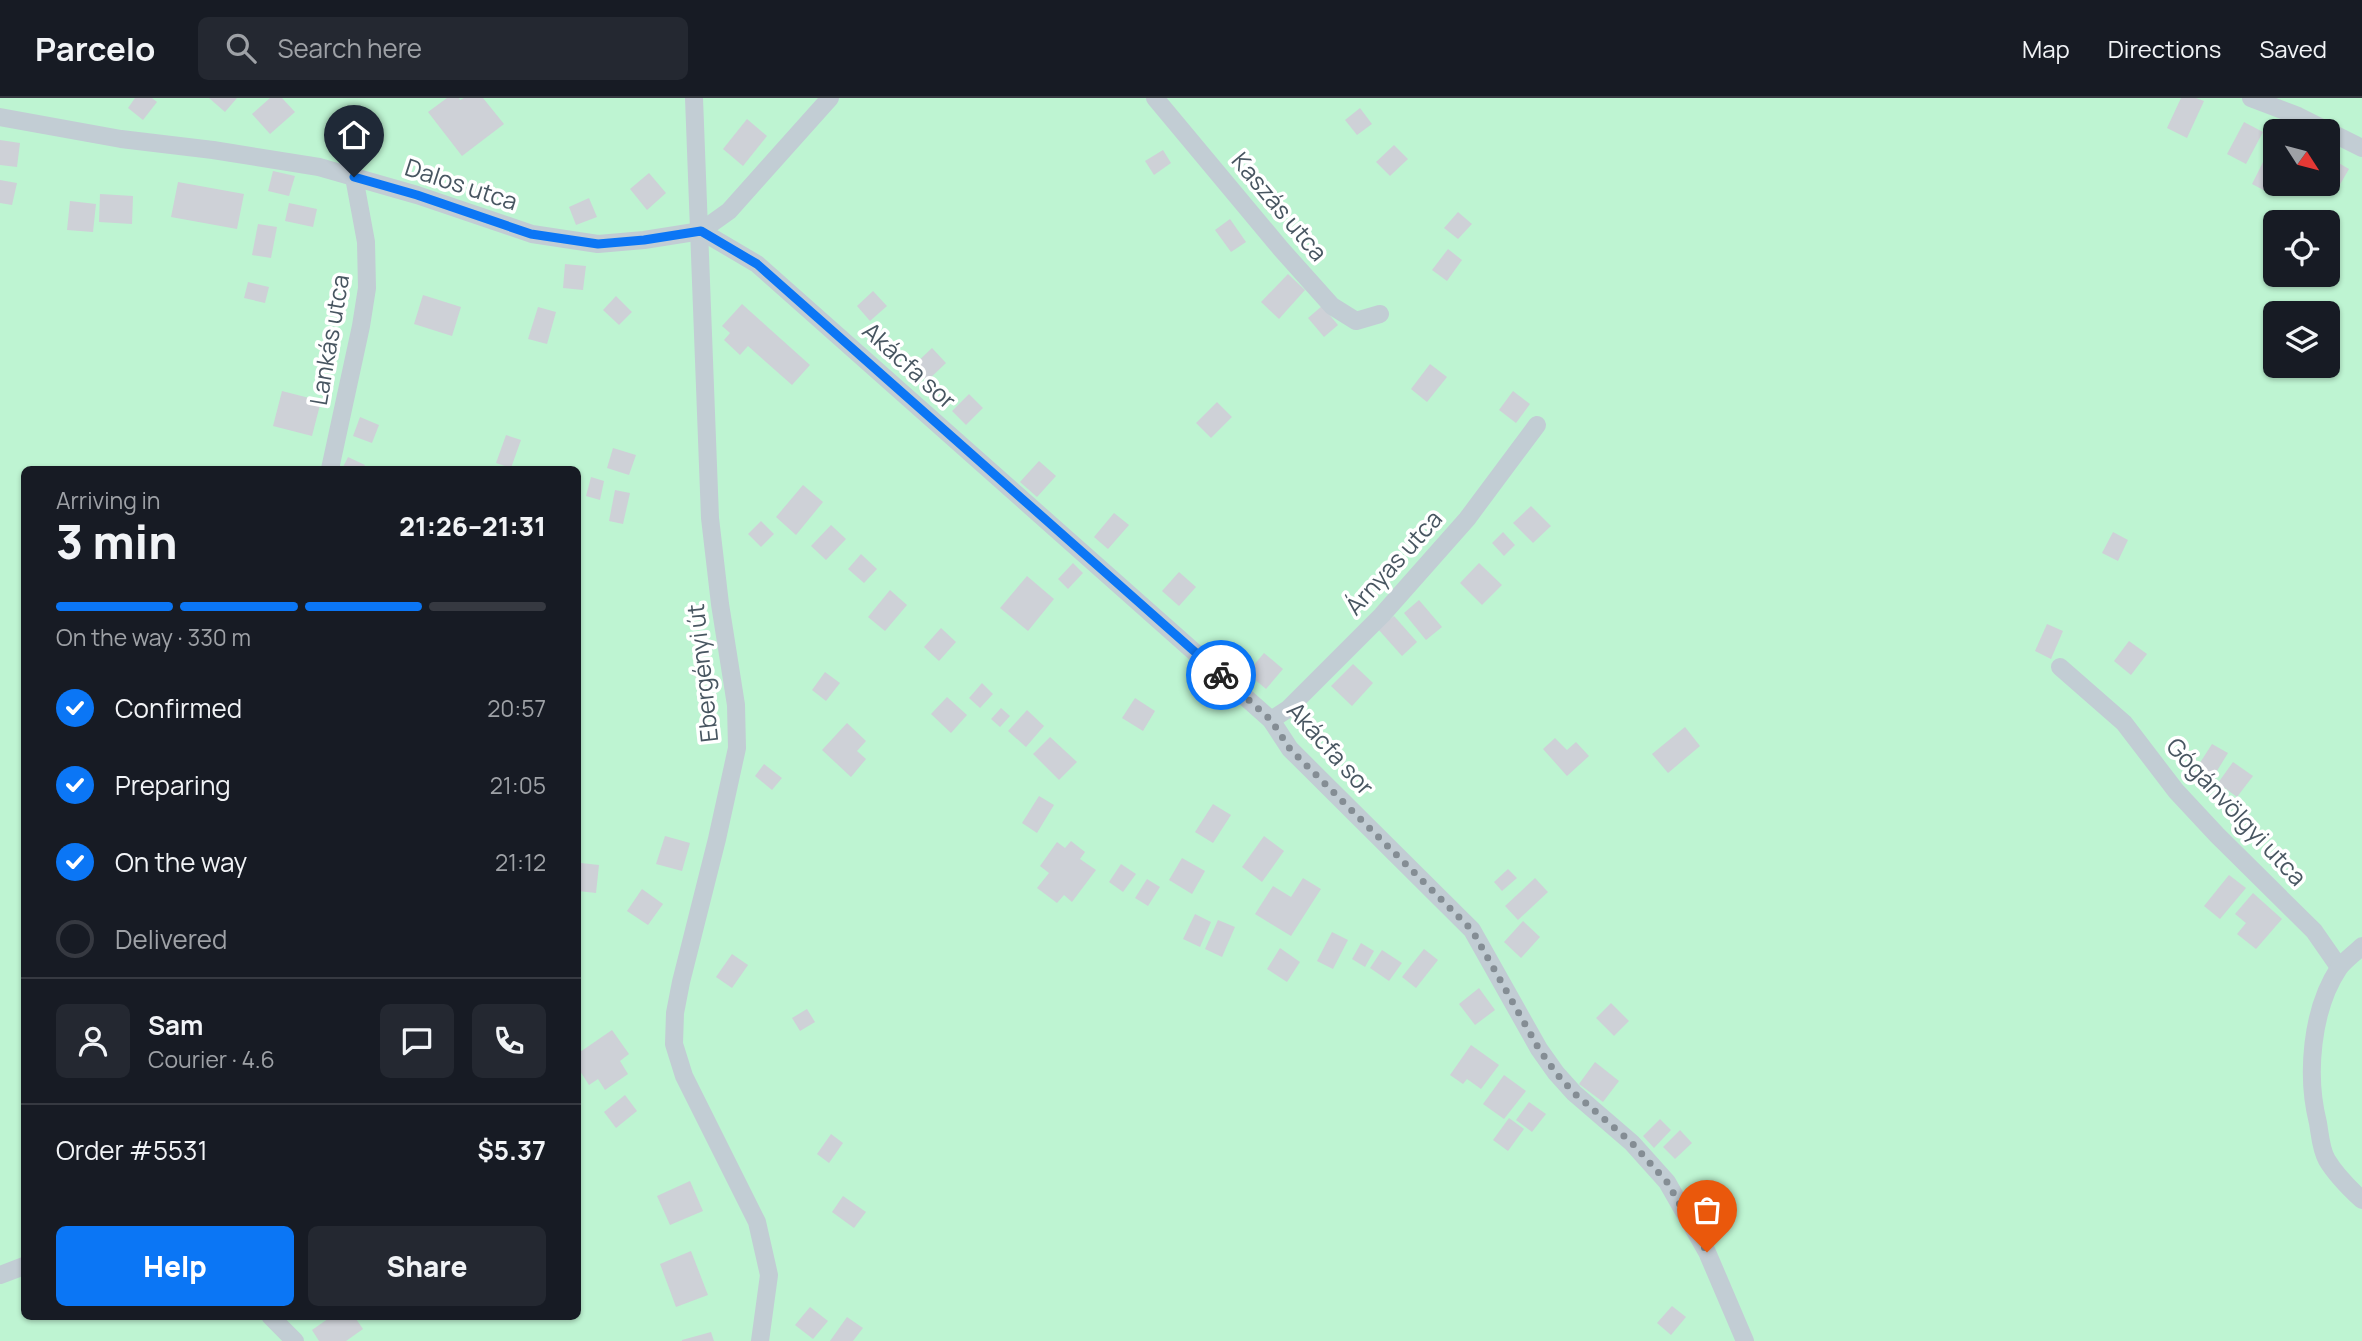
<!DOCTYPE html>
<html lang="en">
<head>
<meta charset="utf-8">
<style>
	:root { --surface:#171b24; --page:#242831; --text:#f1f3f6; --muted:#9ea1a6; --line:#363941; --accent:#0b76f5 }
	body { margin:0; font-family:Manrope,sans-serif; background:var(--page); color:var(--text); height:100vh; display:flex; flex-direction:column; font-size:26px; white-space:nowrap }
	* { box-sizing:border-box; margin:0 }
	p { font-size:23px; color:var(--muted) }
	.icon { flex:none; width:38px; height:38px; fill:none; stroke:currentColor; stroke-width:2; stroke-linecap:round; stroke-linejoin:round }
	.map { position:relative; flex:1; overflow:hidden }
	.side { position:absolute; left:21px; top:368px; width:560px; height:854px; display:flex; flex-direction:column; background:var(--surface); border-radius:10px; box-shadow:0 2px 5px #0004 }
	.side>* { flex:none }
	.needle { width:46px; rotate:126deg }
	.fabs { position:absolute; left:2263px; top:21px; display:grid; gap:14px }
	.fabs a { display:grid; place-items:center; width:77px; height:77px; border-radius:10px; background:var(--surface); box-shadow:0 2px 5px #0004; font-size:35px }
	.pin { position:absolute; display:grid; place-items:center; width:60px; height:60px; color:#fff; margin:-72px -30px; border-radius:50% 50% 50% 0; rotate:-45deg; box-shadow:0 0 7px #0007 }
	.pin .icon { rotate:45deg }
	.courier { position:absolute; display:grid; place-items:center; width:70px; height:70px; margin:-35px; border:5px solid #0b76f5; border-radius:50%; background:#fff; color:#222; box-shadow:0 2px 9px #0007 }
	.headline em { font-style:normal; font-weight:800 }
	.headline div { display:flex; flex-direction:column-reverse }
	.headline { display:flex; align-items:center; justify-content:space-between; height:119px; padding:0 35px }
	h1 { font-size:46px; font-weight:800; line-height:52px }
	.bar { display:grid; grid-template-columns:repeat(4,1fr); gap:10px 7px; align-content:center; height:84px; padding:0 35px }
	.bar i { height:9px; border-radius:5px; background:var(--line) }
	.bar .current { background:var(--accent) }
	.bar p { grid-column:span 4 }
	.line { display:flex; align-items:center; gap:18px; padding:0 35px; border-top:2px solid var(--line) }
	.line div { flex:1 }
	.round { display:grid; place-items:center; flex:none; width:74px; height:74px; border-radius:10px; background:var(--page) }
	ol { padding:0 35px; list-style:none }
	li { display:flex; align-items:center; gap:21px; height:77px }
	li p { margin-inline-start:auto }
	li .icon { padding:7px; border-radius:50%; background:var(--accent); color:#fff; stroke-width:4 }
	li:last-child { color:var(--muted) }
	li i { width:38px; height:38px; border:4px solid var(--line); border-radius:50% }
	.button { display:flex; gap:14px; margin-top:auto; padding:14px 35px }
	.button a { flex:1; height:80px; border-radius:10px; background:var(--accent); color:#fff; font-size:28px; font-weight:800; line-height:80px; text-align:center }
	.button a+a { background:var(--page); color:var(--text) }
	header { display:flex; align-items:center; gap:42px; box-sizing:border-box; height:98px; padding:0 35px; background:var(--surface); border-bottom:2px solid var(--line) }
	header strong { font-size:33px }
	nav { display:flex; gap:38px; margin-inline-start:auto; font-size:24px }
	.search { width:490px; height:63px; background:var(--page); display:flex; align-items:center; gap:18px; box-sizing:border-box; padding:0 24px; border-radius:10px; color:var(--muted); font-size:26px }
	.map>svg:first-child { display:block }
	.green { fill:#bef4d2; fill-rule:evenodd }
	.building { fill:#ced1d7 }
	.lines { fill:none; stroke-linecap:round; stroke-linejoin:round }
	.minor { stroke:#c2cdd4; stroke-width:18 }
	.done { stroke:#848d94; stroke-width:7; stroke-dasharray:0 12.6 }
	.route { stroke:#0b76f5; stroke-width:9 }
	.labels { text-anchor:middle; stroke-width:7; stroke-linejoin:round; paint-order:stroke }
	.street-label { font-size:24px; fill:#485661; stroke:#fff }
</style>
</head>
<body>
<header>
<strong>Parcelo</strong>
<div class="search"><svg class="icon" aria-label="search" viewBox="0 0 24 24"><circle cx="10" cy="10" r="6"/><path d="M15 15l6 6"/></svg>Search here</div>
<nav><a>Map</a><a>Directions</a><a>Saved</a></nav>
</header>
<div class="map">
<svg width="2362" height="1243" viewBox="0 0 2362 1243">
	<rect width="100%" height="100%" fill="#f4f2f2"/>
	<path class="green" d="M0 0H2362V1243H0ZM2275 33H2328V86H2275ZM2275 124H2328V177H2275ZM2275 215H2328V268H2275ZM24 371H578V1218H24Z"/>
	<g class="building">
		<path d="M135 0H152L157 4 143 22 128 10Z"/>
		<path d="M209 0H237L225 14Z"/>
		<path d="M270 0H282L295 14 270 36 252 16Z"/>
		<path d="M447 0H459L460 2 464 0H483L504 26 462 58 428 14Z"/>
		<path d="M2181 0H2196L2204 3 2187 40 2167 30Z"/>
		<path d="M1360 10 1372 26 1357 37 1345 22Z"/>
		<path d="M747 21 767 38 743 68 723 51Z"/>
		<path d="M2244 24 2263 34 2246 66 2227 56Z"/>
		<path d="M0 42 20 45 17 69 0 67Z"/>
		<path d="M1394 47 1408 61 1390 78 1376 64Z"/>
		<path d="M1163 52 1171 65 1154 77 1145 63Z"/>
		<path d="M2269 52 2275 55 2277 86 2271 96 2252 86Z"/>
		<path d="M2330 60 2349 71 2335 95 2318 86H2328V64Z"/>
		<path d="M273 73 295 78 289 98 268 93Z"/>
		<path d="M649 75 666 95 647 112 630 91Z"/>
		<path d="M0 82 17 85 12 107 0 105Z"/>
		<path d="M178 84 244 96 237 131 171 119Z"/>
		<path d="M100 96 133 98 132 126 99 124Z"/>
		<path d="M589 100 597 119 576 127 569 109Z"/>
		<path d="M70 103 96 106 93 134 67 132Z"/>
		<path d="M289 105 317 111 313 129 285 123Z"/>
		<path d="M1458 114 1472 126 1458 141 1444 130Z"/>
		<path d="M1230 121 1246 144 1231 154 1215 132Z"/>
		<path d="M258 126 277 129 271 160 252 157Z"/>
		<path d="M1448 151 1462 162 1447 183 1432 172Z"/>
		<path d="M565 166 586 168 583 192 563 190Z"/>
		<path d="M1288 176 1305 192 1279 221 1261 204Z"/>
		<path d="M248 184 269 189 265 205 244 200Z"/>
		<path d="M873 193 887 208 870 223 857 208Z"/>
		<path d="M423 197 461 209 452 238 414 226Z"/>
		<path d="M616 198 632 214 619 227 603 212Z"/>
		<path d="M742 206 810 267 792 287 748 248 740 257 724 242 730 235 722 228Z"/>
		<path d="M1322 208 1338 227 1324 239 1308 220Z"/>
		<path d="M538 209 556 214 547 246 528 241Z"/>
		<path d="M932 250 946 265 927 283 913 268Z"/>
		<path d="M1430 266 1447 279 1427 304 1411 291Z"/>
		<path d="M282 293 321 303 312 338 273 328Z"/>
		<path d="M1513 293 1530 306 1516 325 1499 312Z"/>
		<path d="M969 296 983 310 966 327 952 313Z"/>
		<path d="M1217 304 1232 319 1211 340 1196 325Z"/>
		<path d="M360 319 379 327 372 345 353 338Z"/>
		<path d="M506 337 521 342 511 370 496 365Z"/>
		<path d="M613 350 636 357 629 377 607 370Z"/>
		<path d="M348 359 365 367 363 371H342Z"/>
		<path d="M1039 363 1056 378 1037 399 1020 384Z"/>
		<path d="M591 379 604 383 600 402 586 398Z"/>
		<path d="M803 387 823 404 796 437 776 419Z"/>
		<path d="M615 392 630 395 623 426 609 423Z"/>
		<path d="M1531 408 1551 428 1533 445 1513 425Z"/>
		<path d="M1114 415 1129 427 1108 451 1094 439Z"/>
		<path d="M761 423 774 436 761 449 748 436Z"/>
		<path d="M831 427 846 441 826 462 811 448Z"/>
		<path d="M1503 434 1515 447 1504 458 1492 445Z"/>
		<path d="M2113 434 2128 442 2118 463 2102 455Z"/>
		<path d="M861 456 877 471 864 485 848 471Z"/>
		<path d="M1073 465 1083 475 1068 491 1058 481Z"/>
		<path d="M1479 465 1502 487 1482 507 1460 485Z"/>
		<path d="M1179 474 1196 489 1179 508 1162 493Z"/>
		<path d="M1027 478 1054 501 1028 533 1000 510Z"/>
		<path d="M890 492 907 507 885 533 868 519Z"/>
		<path d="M1419 502 1442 529 1426 542 1404 515Z"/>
		<path d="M1394 518 1417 544 1402 558 1378 531Z"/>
		<path d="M2047 526 2063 533 2051 561 2035 553Z"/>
		<path d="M941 530 956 544 939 563 924 549Z"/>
		<path d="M2129 543 2147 556 2131 577 2114 563Z"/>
		<path d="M1264 555 1283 571 1266 591 1247 575Z"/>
		<path d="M1353 566 1373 585 1352 608 1331 588Z"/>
		<path d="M825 574 840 585 826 603 812 592Z"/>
		<path d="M982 585 993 596 980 610 969 600Z"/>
		<path d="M947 599 967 617 951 635 931 616Z"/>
		<path d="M1135 600 1155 613 1143 633 1122 620Z"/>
		<path d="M1001 610 1010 618 1000 629 991 621Z"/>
		<path d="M1027 612 1044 628 1026 649 1008 633Z"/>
		<path d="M847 625 866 643 857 653 866 661 851 679 822 652Z"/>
		<path d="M1685 629 1700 648 1668 675 1652 656Z"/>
		<path d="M1050 639 1077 664 1059 682 1033 656Z"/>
		<path d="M1555 640 1567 652 1576 644 1589 658 1567 678 1543 651Z"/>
		<path d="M2212 646 2228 655 2212 681 2196 671Z"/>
		<path d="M2233 664 2253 678 2237 699 2218 685Z"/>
		<path d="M764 666 782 680 772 692 755 678Z"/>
		<path d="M1039 698 1054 707 1037 735 1022 725Z"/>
		<path d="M1213 706 1231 717 1213 745 1195 734Z"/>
		<path d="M665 738 690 745 682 773 656 766Z"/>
		<path d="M1264 738 1284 753 1262 784 1242 769Z"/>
		<path d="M1071 743 1085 754 1080 761 1096 772 1072 804 1064 797 1057 805 1037 790 1049 775 1040 768 1057 744 1065 750Z"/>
		<path d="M1182 760 1205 773 1192 796 1169 782Z"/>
		<path d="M581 765 599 767 596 795 578 793Z"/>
		<path d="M1121 766 1136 776 1123 794 1109 784Z"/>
		<path d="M1508 771 1517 780 1502 793 1494 784Z"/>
		<path d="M2229 777 2246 790 2220 821 2204 808Z"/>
		<path d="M1303 780 1321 791 1291 838 1255 816 1273 788 1291 799Z"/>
		<path d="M1535 780 1548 794 1518 822 1505 808Z"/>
		<path d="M1147 781 1160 789 1148 808 1135 800Z"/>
		<path d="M642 791 663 806 648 827 627 813Z"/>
		<path d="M2253 795 2282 821 2256 851 2237 836 2246 825 2235 816Z"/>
		<path d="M1195 816 1211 824 1200 849 1183 841Z"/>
		<path d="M1218 822 1235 829 1222 859 1205 851Z"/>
		<path d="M1523 823 1540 839 1521 860 1504 844Z"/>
		<path d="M1332 834 1348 842 1333 871 1317 863Z"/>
		<path d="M1361 845 1374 853 1365 869 1352 861Z"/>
		<path d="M1280 850 1300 864 1287 884 1267 871Z"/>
		<path d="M1424 851 1438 862 1416 890 1402 879Z"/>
		<path d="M1382 852 1402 865 1389 883 1370 870Z"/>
		<path d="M732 856 748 867 732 890 716 879Z"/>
		<path d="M1479 890 1495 912 1475 927 1459 906Z"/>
		<path d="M1611 905 1629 923 1614 938 1596 920Z"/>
		<path d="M807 911 815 924 800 933 792 920Z"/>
		<path d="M612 932 629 956 620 963 628 976 605 992 598 981 589 987 578 970V950L580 954Z"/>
		<path d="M1471 947 1499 967 1481 991 1467 981 1463 986 1450 977Z"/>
		<path d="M1595 964 1619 983 1603 1004 1579 986Z"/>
		<path d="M1504 977 1526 993 1504 1021 1483 1006Z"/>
		<path d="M625 997 637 1013 616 1030 604 1014Z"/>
		<path d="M1529 1004 1546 1016 1532 1034 1516 1022Z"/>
		<path d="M1509 1020 1524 1031 1508 1053 1493 1042Z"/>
		<path d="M1660 1021 1671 1032 1654 1050 1643 1038Z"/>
		<path d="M1680 1032 1692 1045 1675 1061 1663 1049Z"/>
		<path d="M831 1036 843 1045 829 1065 817 1056Z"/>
		<path d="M690 1083 703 1113 670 1127 657 1098Z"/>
		<path d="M843 1098 866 1114 854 1130 832 1114Z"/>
		<path d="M691 1153 708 1197 676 1209 660 1166Z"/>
		<path d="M1672 1208 1686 1219 1671 1237 1657 1225Z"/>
		<path d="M810 1209 828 1223 813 1241 795 1227Z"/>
		<path d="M332 1218H354L363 1231 346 1243H319L312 1232Z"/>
		<path d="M847 1219 863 1230 853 1243H830Z"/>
		<path d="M711 1234 714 1243H682V1242Z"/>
	</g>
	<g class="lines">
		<g class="minor">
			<path d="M694 0 710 420 720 506 736 607 737 650 717 741 681 884 675 915 674 946 684 978 757 1124 769 1177 760 1243"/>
			<path d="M1155 0 1281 151 1332 208 1356 223 1380 216"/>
			<path d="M2251 0 2298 18 2362 50"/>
			<path d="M0 19 121 41 213 52 319 69 417 97 532 136 598 146 644 142 701 133 729 113 830 0"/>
			<path d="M701 133 757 166 1271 622 1290 651 1472 832 1539 951 1556 975 1574 995 1632 1045 1667 1084 1707 1154 1745 1243"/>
			<path d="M330 371 361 228 367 190 366 144 354 79"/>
			<path d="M2060 569 2124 625 2176 693 2217 737 2314 833 2339 869"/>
			<path d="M1271 622 1288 611 1382 517 1467 421 1537 327"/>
			<path d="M2362 848C2355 855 2345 862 2339 870 2311 912 2306 978 2318 1025 2320 1037 2321 1052 2327 1062 2336 1077 2349 1090 2362 1102"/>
			<path d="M0 1177 24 1168"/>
			<path d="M270 1218 295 1243"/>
		</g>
	</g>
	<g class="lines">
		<path class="done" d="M1221 577 1271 622 1290 651 1472 832 1539 951 1556 975 1574 995 1632 1045 1667 1084 1707 1154"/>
		<path class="route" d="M354 79 417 97 531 136 598 146 644 142 701 133 757 166 1221 577"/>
	</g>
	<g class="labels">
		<g class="street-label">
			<text transform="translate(461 87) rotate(18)" y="8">Dalos utca</text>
			<text transform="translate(1279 109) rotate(50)" y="8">Kaszás utca</text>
			<text transform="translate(330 242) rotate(-80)" y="8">Lankás utca</text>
			<text transform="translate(909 268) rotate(42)" y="8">Akácfa sor</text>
			<text transform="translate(1394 465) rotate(-48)" y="8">Árnyas utca</text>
			<text transform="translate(703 575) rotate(-96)" y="8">Ebergényi út</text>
			<text transform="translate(1330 651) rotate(48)" y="8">Akácfa sor</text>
			<text transform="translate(2236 714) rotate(47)" y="8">Gógánvölgyi utca</text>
		</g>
	</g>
</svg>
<div class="fabs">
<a><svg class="needle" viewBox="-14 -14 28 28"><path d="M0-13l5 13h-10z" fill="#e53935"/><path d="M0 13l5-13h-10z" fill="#9ea1a6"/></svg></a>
<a><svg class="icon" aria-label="locate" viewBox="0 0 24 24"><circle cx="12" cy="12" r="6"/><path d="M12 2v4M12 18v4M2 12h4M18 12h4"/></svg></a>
<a><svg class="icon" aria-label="layers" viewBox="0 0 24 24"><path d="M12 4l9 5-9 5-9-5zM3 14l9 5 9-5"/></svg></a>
</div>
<div class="pin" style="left:1707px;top:1154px;background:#ea580c"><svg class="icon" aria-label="bag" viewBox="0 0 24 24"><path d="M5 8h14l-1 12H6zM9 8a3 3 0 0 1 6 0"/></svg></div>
<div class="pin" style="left:354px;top:79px;background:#1f2937"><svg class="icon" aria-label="home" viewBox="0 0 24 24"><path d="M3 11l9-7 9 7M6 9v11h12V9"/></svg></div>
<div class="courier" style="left:1221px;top:577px"><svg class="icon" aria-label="bike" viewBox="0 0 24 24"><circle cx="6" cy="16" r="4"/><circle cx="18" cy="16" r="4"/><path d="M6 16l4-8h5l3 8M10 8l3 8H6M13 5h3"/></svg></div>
<section class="side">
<div class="headline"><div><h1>3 min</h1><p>Arriving in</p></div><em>21:26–21:31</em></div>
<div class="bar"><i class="current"></i><i class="current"></i><i class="current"></i><i></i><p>On the way · 330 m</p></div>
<ol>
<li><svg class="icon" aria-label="check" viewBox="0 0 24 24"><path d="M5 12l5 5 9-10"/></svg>Confirmed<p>20:57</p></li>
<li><svg class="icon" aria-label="check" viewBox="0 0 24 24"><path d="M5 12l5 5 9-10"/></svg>Preparing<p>21:05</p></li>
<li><svg class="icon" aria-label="check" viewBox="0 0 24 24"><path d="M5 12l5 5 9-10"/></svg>On the way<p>21:12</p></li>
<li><i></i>Delivered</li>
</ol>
<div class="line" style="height:126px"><a class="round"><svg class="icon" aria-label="person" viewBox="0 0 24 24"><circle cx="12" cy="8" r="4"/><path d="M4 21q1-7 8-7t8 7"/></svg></a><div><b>Sam</b><p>Courier · 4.6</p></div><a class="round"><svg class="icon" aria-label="chat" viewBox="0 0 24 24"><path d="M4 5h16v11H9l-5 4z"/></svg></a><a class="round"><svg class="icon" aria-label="phone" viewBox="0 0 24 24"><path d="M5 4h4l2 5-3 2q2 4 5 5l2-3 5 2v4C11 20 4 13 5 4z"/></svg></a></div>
<div class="line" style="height:91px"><div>Order #5531</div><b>$5.37</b></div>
<div class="button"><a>Help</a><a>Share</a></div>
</section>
</div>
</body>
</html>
